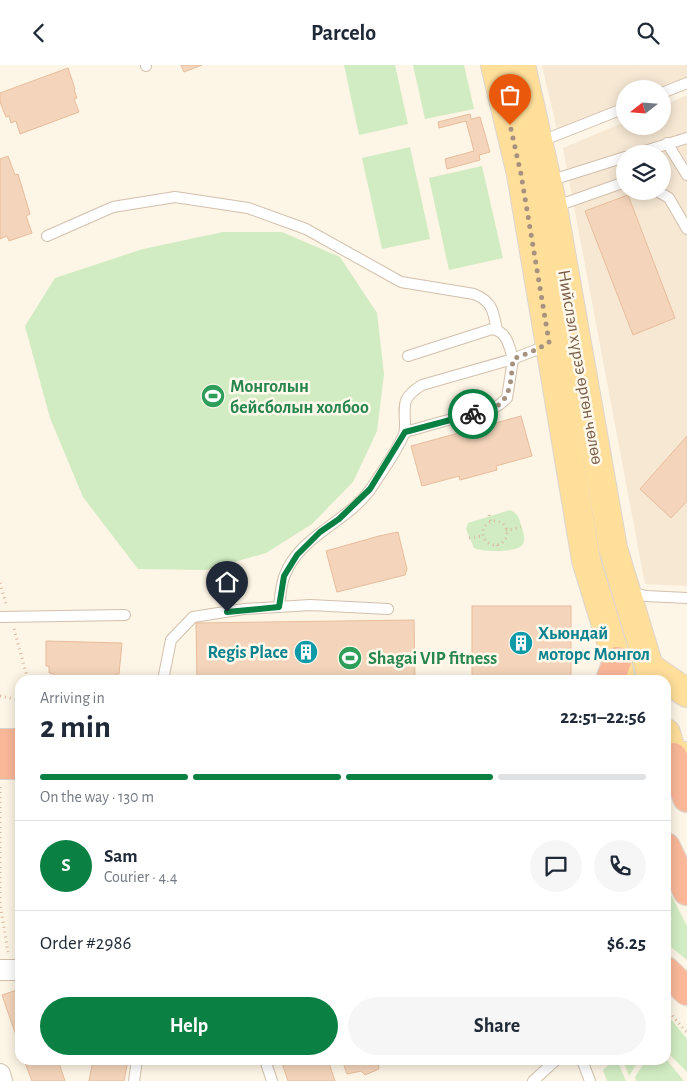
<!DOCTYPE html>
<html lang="en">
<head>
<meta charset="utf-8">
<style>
	:root { --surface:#fff; --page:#f6f6f7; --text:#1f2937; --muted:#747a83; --line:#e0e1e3; --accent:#0b8043 }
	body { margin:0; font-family:"Alegreya Sans",sans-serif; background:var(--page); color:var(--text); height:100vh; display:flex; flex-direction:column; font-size:19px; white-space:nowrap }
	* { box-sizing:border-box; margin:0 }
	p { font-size:16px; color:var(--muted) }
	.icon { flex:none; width:28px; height:28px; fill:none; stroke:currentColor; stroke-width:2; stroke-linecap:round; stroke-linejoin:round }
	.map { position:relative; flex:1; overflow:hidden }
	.drawer { position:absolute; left:15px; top:610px; width:656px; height:390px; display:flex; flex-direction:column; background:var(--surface); border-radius:15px; box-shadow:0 2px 12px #0003 }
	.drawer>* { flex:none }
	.needle { width:32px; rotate:253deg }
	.controls { position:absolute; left:616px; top:15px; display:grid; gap:10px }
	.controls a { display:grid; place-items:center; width:55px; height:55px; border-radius:50%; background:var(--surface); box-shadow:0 2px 12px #0003; font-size:25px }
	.pin { position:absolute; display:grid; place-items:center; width:42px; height:42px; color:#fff; margin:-51px -21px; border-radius:50% 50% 50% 0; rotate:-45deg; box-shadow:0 0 5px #0007 }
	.pin .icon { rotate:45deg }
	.courier { position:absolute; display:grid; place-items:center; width:50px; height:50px; margin:-25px; border:4px solid #0b8043; border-radius:50%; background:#fff; color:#222; box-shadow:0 1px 6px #0007 }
	.overview em { font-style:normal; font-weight:600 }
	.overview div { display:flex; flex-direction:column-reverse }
	.overview { display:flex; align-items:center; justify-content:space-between; height:85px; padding:0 25px }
	h1 { font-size:32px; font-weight:600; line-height:38px }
	.bar { display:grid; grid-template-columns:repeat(4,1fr); gap:8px 5px; align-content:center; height:60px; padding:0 25px }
	.bar i { height:6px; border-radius:4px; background:var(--line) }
	.bar .current { background:var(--accent) }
	.bar p { grid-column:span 4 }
	.line { display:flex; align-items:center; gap:12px; padding:0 25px; border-top:1px solid var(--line) }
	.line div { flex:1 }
	.round { display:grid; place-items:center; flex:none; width:52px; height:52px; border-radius:26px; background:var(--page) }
	.action { display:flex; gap:10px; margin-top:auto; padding:10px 25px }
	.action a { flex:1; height:58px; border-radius:30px; background:var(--accent); color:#fff; font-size:20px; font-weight:600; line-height:58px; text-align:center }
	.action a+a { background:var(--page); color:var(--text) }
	header { display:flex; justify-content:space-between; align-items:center; height:65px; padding:0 25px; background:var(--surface); font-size:22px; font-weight:600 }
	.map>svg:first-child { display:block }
	.residential { fill:#f6e8d3; fill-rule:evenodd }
	.green { fill:#d1ecc2 }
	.building { fill:#f4d5bb; stroke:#e8bc9b }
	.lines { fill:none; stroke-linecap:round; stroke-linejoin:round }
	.lane-casing { stroke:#d2c0ad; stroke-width:12 }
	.street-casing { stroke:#d2c0ad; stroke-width:22 }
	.primary-casing { stroke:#dcd5cf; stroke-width:30 }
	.highway-casing { stroke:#dcd5cf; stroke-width:30 }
	.path { stroke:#dab89e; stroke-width:3; stroke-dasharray:1 4; stroke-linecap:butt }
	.lane { stroke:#fff; stroke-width:10 }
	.street { stroke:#fff; stroke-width:20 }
	.primary { stroke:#ffdf9a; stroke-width:28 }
	.highway { stroke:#fbb899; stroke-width:28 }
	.done { stroke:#a7927f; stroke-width:5; stroke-dasharray:0 9 }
	.route { stroke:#0b8043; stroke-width:6 }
	.labels { text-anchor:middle; stroke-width:5; stroke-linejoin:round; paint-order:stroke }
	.street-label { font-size:18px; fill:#785c48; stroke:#fff9ec }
	.leisure-label { font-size:18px; font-weight:bold; fill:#27864d; stroke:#fff9ec; text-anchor:start }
	.culture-label { font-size:18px; font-weight:bold; fill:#0d838f; stroke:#fff9ec; text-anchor:start }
</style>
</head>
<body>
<header><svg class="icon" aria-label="back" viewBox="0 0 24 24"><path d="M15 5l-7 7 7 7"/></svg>Parcelo<svg class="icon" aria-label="search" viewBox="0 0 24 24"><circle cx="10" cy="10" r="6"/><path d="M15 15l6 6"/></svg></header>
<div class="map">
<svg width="687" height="1016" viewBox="0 0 687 1016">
	<rect width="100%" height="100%" fill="#fdf5e5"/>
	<g class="residential">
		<path d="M542 0H687V13L661 24H625V38L557 65Z"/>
		<path d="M687 30V521L645 519 563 83 625 57V61H662L663 41ZM625 89H662V126H625Z"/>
	</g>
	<g class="green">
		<path d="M344 0H395L408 59 359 70Z"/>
		<path d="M413 0H464L474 44 425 54Z"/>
		<path d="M410 82 430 174 382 184 362 93Z"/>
		<path d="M482 101 503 193 449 205 429 113Z"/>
		<path d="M223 167H282L340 192 377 248 384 309 377 366 353 417 312 459 266 488 206 505 138 504 83 432 50 353 25 261 55 213 143 184Z"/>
		<path d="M510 445C517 448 519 452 521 460 523 466 526 474 523 479 518 488 482 487 474 483L466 464 468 458Z"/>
		<path d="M666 820 687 861V895L666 878V856L672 855 670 850 666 851Z"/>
		<path d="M666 948 687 974V1007L666 986Z"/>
		<path d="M666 994 684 1016H636L635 1012 646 995Z"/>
		<path d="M614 995H617L626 1016H607L603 1005Z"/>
		<path d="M623 995H639L629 1011Z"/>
	</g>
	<g class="building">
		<path d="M181 0H202L184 7Z"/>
		<path d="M68 3 75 24 74 25 77 33 74 34 79 47 20 69 16 56 11 58 9 51 6 52 0 37V28Z"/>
		<path d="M470 49 471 54 480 52 490 87 479 90 480 95 447 104 445 94 474 86 466 56 439 63 438 57Z"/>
		<path d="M8 91 15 110 18 109 30 149 26 151 32 168 9 176 7 171 0 174V94Z"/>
		<path d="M628 130 675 253 633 270 585 146Z"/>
		<path d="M521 351 532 391 496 401 497 405 460 415 459 411 422 421 411 381Z"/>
		<path d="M687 371V436L671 453 640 424Z"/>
		<path d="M398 467 407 504 405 510 337 527 326 486 379 471Z"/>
		<rect x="472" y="541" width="99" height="74"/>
		<path d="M414 555 415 615H197L196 558Z"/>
		<path d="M46 576 122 578 119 609H116V615H54V609L49 608V601H46Z"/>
		<rect x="17" y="866" width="3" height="24"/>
		<path d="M20 924V982L2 930Z"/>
		<path d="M24 995H58L65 1016H32Z"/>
		<path d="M93 995H128L124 1016H89Z"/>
		<path d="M281 995H328L335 1016H288Z"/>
		<path d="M342 995H389L378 999 379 1004 365 1010 361 1006 347 1009Z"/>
	</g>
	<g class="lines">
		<g class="lane-casing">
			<g id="lane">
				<path d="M146 0V1"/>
				<path d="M662 28 687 18"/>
				<path d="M539 77 625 43"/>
				<path d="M667 78 687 110"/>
				<path d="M635 89 687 73"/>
				<path d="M549 116 625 92"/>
				<path d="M657 126 669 133 687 164"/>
				<path d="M554 142 625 117"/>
				<path d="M47 171 113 142 175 132 248 143 306 164 401 217 474 229C493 237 493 246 497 265"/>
				<path d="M405 367 466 350 487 347 499 340 507 333 513 294 538 284 549 278"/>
				<path d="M630 527 646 531 687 533"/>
				<path d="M279 542C280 532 281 521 284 512 299 470 349 457 372 422 383 405 396 388 404 369 405 366 405 362 405 358 404 337 403 332 422 320L513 294C509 281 507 266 492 264L408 291"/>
				<path d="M0 552 125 550"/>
				<path d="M163 615 171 575 193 552 244 544 310 540 388 544"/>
				<path d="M265 995 272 1016"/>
				<path d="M582 995 590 1016"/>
				<path d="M134 1016 137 995"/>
				<path d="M533 1016 556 995"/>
			</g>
		</g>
		<g class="street-casing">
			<g id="street">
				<path d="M0 905H20"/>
				<path d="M0 1009 2 1016"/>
			</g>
		</g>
		<g class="primary-casing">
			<g id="primary">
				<path d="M495 0 521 109 586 495 617 596 621 615"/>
				<path d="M521 0 553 142 613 483 653 615"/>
				<path d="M649 602 687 628"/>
				<path d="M666 668 673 692 687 691"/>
			</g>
		</g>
		<g class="highway-casing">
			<g id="highway">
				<path d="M610 615 617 596"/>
				<path d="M0 678H20"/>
				<path d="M673 692 687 733"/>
				<path d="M0 700H20"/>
				<path d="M666 782 687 826"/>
				<path d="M666 906 687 926"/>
			</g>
		</g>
		<g class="path">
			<path d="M489 450 491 457"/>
			<circle cx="495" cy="468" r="12"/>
			<path d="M506 466 521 462"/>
			<path d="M469 473 483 471"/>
			<path d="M497 480 499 485"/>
			<path d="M0 518 6 539"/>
			<path d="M14 564 28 615"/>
			<path d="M0 631 20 635"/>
			<path d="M0 722V838L8 887"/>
			<path d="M666 943 687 968"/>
		</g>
		<use href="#lane" class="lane"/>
		<use href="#street" class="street"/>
		<use href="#primary" class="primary"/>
		<use href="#highway" class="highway"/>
	</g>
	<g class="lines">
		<path class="done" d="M473 349C510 343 510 327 513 294L538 284 549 277 521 109 510 60"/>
		<path class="route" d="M227 547 279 542 284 511 297 490 320 467 339 454 370 424 405 367 473 349"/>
	</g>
	<defs>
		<g id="stadium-disc" transform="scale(1.25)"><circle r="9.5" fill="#2e9e5b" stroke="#fff9ec"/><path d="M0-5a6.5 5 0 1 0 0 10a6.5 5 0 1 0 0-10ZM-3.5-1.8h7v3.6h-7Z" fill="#fff"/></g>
		<g id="building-disc" transform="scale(1.25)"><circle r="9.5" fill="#0f9aa8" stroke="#fff9ec"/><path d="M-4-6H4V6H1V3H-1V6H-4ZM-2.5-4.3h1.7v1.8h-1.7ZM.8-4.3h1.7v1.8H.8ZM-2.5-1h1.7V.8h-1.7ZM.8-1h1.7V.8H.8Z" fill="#fff"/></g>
	</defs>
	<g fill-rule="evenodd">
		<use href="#stadium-disc" x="213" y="331"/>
		<use href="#building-disc" x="521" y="578"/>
		<use href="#building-disc" x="306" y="587"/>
		<use href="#stadium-disc" x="350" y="593"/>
	</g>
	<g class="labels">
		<g class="street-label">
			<text transform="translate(581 302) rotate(80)" y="6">Нийслэл хүрээ өргөн чөлөө</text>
		</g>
		<g class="leisure-label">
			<text x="230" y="327">Монголын<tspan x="230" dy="21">бейсболын холбоо</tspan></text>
			<text x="368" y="599">Shagai VIP fitness</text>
		</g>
		<g class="culture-label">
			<text x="538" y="574">Хьюндай<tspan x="538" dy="21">моторс Монгол</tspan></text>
			<text x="288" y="593" text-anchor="end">Regis Place</text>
		</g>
	</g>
</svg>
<div class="controls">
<a><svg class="needle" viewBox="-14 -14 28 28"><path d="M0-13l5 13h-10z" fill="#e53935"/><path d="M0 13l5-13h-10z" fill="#747a83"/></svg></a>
<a><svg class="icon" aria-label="layers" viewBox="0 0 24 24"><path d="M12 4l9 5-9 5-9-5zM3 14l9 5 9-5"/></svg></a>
</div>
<div class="pin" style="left:510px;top:60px;background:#ea580c"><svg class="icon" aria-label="bag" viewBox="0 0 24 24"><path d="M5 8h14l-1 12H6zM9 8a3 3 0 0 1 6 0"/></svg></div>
<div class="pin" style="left:227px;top:547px;background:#1f2937"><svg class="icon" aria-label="home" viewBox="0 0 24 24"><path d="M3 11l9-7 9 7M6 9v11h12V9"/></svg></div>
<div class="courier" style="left:473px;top:349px"><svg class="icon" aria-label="bike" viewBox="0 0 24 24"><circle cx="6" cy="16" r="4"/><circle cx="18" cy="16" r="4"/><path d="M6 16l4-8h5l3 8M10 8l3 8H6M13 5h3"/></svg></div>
<section class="drawer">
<div class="overview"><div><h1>2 min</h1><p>Arriving in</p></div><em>22:51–22:56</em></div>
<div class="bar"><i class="current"></i><i class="current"></i><i class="current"></i><i></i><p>On the way · 130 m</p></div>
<div class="line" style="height:90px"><b class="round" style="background:var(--accent);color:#fff">S</b><div><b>Sam</b><p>Courier · 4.4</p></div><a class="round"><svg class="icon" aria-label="chat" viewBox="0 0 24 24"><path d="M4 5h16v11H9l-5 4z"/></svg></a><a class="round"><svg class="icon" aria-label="phone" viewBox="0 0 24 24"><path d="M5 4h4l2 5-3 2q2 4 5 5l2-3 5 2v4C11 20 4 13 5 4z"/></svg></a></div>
<div class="line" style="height:65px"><div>Order #2986</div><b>$6.25</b></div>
<div class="action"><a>Help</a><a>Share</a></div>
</section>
</div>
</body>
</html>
